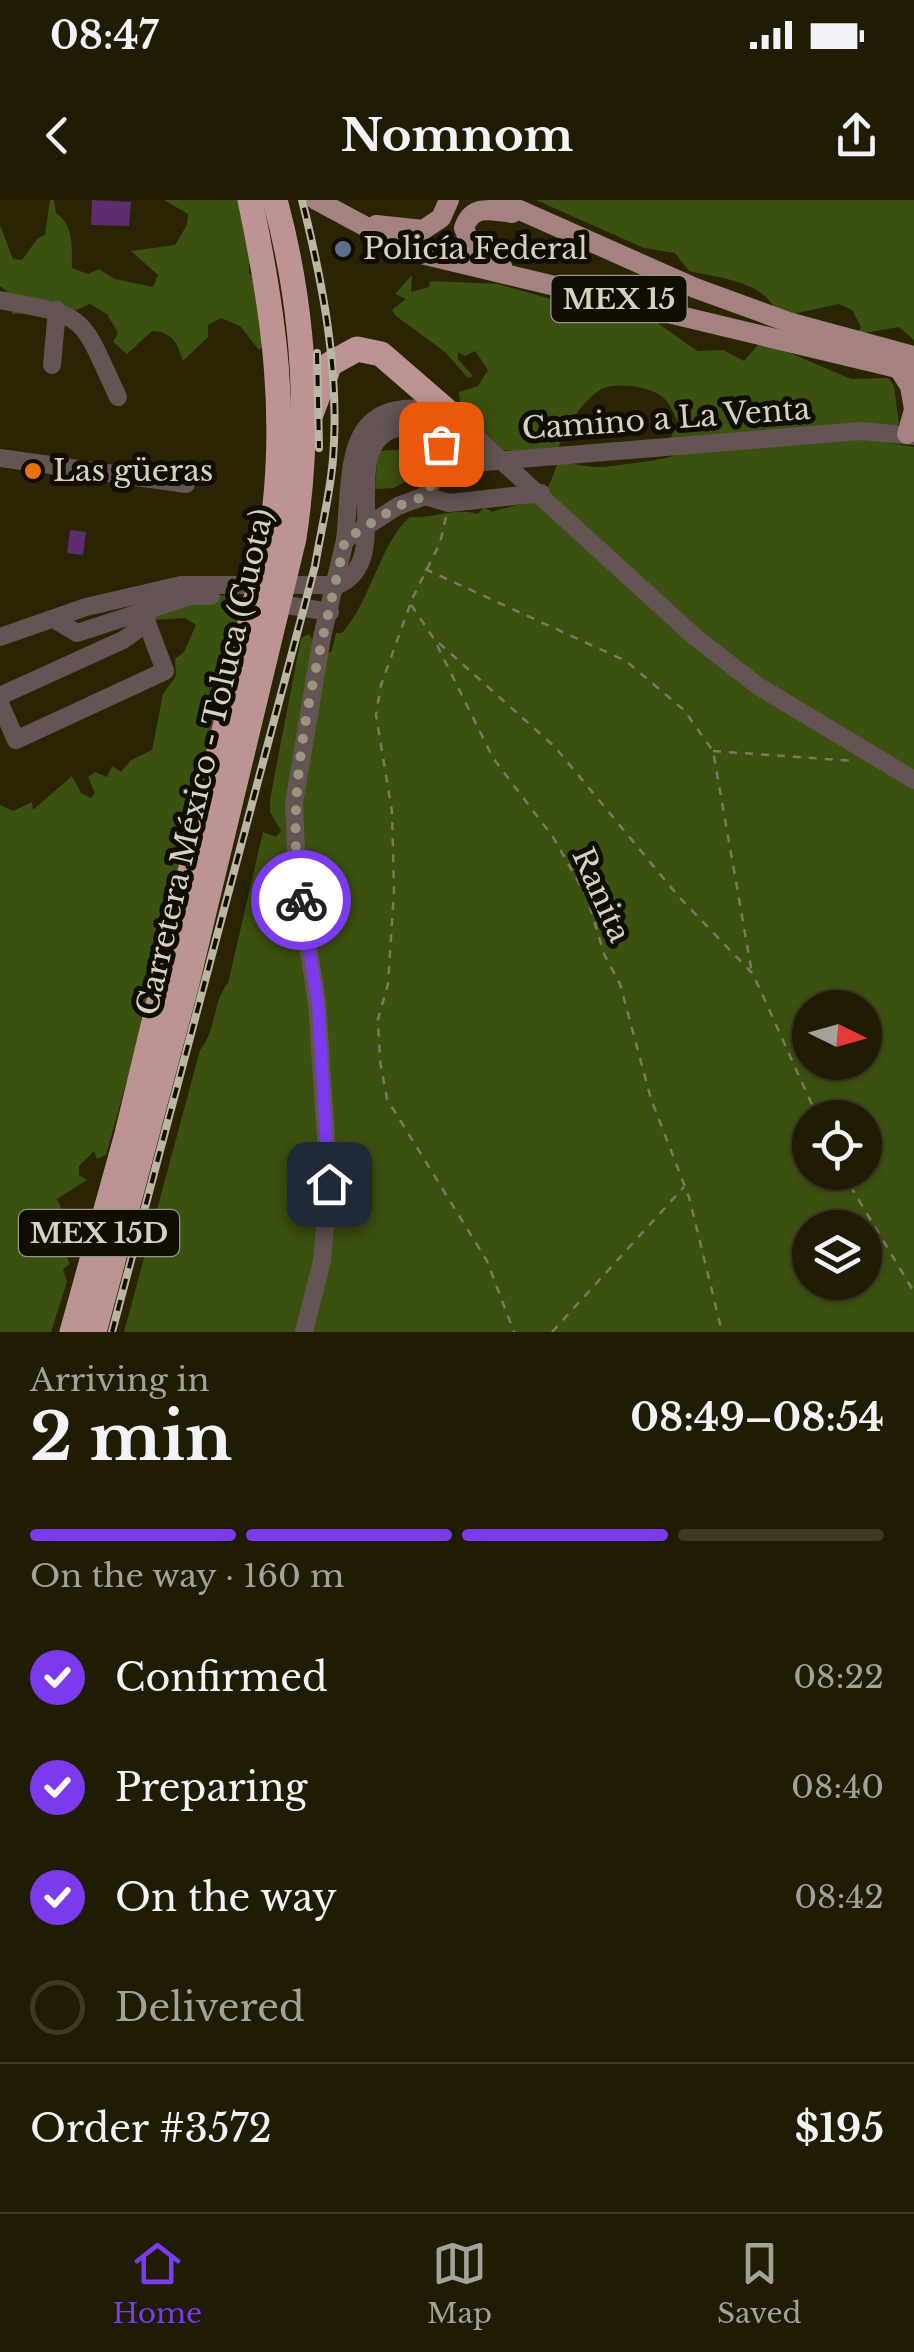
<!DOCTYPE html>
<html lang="en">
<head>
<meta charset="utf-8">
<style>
	:root { --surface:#201b03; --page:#28240d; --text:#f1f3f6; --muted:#a2a19a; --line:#3d3925; --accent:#7c3aed }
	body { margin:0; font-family:"Libre Baskerville",serif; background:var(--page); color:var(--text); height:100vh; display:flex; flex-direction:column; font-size:38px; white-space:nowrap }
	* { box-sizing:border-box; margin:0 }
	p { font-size:32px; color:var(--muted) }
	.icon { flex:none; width:55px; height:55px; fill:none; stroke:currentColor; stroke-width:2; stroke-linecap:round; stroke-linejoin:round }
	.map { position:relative; height:1132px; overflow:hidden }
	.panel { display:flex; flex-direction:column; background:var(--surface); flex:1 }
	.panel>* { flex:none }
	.needle { width:65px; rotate:95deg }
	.controls { position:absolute; left:792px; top:790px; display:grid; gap:20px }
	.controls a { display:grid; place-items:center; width:90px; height:90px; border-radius:50%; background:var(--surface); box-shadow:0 2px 8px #0004,0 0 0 2px var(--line); font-size:50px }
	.pin { position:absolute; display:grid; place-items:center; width:85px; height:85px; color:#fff; margin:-42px; border-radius:20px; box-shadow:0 5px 15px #0006 }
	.courier { position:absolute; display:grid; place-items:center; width:100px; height:100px; margin:-50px; border:8px solid #7c3aed; border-radius:50%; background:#fff; color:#222; box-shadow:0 2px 12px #0007 }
	.headline em { font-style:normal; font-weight:800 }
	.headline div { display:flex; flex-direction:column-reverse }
	.headline { display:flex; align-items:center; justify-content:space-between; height:170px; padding:0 30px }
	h1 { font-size:65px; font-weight:800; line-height:75px }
	.bar { display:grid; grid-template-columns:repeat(4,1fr); gap:15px 10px; align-content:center; height:120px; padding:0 30px }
	.bar i { height:12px; border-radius:8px; background:var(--line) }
	.bar .active { background:var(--accent) }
	.bar p { grid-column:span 4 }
	.line { display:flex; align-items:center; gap:25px; padding:0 30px; border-top:2px solid var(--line) }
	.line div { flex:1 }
	ol { padding:0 30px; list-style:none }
	li { display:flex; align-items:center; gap:30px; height:110px }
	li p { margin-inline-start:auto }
	li .icon { padding:10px; border-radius:50%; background:var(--accent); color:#fff; stroke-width:4 }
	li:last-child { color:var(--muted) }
	li i { width:55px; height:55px; border:5px solid var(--line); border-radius:50% }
	.status { display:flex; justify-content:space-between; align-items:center; height:70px; padding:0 50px; background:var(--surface); direction:ltr }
	.status svg { height:28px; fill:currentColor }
	header { display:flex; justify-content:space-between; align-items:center; height:130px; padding:0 30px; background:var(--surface); font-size:45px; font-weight:800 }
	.tabs { display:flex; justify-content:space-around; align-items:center; height:140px; border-top:2px solid var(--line); background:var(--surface); font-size:28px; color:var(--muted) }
	.tabs a { display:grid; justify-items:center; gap:5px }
	.tabs .active { color:var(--accent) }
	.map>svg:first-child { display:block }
	.forest { fill:#3b510f; fill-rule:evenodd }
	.building { fill:#5d2d6e }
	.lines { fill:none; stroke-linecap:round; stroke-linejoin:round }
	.path { stroke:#7e7960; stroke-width:2.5; stroke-dasharray:8 8; stroke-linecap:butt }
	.minor { stroke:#645453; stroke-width:18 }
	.major { stroke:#a48281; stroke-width:20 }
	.highway { stroke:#bd9493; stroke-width:25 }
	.rail-casing { stroke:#bab6a2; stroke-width:8 }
	.rail { stroke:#110d03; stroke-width:4; stroke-dasharray:11; stroke-linecap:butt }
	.done { stroke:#9a957e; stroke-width:10; stroke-dasharray:0 18 }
	.route { stroke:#7c3aed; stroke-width:12 }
	.service-dot { fill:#5c6f8a; stroke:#110d03; stroke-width:4 }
	.food-dot { fill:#e8710a; stroke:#110d03; stroke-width:4 }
	.labels { text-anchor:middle; stroke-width:10; stroke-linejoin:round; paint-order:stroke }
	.shield { fill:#110d03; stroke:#9b9787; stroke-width:2.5 }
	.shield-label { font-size:28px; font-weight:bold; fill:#d6d2c0 }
	.poi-label { font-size:30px; fill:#d6d2c0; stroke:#110d03; text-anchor:start }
	.street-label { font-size:30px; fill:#d6d2c0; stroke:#110d03 }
</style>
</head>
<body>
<div class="status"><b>08:47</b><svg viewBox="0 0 49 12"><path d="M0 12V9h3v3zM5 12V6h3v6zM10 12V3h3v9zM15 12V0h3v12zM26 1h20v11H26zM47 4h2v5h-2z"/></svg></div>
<header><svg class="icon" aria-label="back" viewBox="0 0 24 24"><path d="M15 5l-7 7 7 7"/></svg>Nomnom<svg class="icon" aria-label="share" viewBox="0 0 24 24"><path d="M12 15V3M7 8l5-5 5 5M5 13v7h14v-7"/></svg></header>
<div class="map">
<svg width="914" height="1132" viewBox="0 0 914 1132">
	<rect width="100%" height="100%" fill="#2b2404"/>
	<g class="forest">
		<path d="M50 0H54L56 13C76 27 71 51 72 68L88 74 99 69 115 79 153 87 158 75 131 51 175 45 187 25 188 14 164 0H241L258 52 249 63V73L271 98 273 139 259 150 240 126 221 118 208 125V137L183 161C177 143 173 132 152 131L127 154 113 142 118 133 107 114 90 104 74 111 12 114 9 93 0 86V25L13 59 22 60 38 38 45 35Z"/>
		<path d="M536 0H914V140L899 127 857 134 861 127 852 110 839 104 778 117C769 81 718 78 689 71L675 53 644 48Z"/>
		<path d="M412 75 411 92 429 87 430 81 498 84 614 117C651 108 669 134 698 151L723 150 744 161 758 145 776 147 851 179 888 178 894 186 899 223 890 233V243L914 247V1132H124L200 850C217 830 212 802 228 783L263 632 276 637 281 631 270 612V599L301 438 309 434 323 456 332 451 336 433H342C371 401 381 341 410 317 434 319 454 307 478 314L484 307 492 312C539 297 541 311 558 262 572 262 586 268 600 267 609 267 668 259 673 256L668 244 678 222C674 214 669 201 661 196 650 187 614 181 600 190 579 204 565 230 556 254L485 249 470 265 418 274 394 288 375 289 378 251 412 249 434 229H469L470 215 460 204 459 192 478 186 488 170 475 151 465 156 458 152V159L473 176 468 178 445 152 396 116 392 110 406 99 395 94ZM810 808H865V862H810ZM810 918H865V972H810ZM810 1028H865V1082H810Z"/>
		<path d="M220 395 232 397 244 408 239 435 227 443 229 461 212 481C217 506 220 530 206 552L210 561 188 619 174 691 164 710 154 783 106 955 97 959 94 951 79 966V975L87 980 57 999 70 1029 66 1033 70 1039 61 1046 70 1064 63 1069 67 1082 51 1132H0V605L13 611 32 602 33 610 72 576 81 593 91 598 95 593 88 577 95 572 107 577 112 566 121 572 131 560 152 550 163 494 176 476 175 459 184 452 196 425 185 418 154 420 146 412 188 396Z"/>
	</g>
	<g class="building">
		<path d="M92 0 131 2 129 26 91 25Z"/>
		<path d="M70 330 86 332 83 355 67 353Z"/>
	</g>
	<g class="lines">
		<g class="path">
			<path d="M446 317 440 343 410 403 434 439 493 558 553 637 587 697 604 754 620 784 651 899 689 997 722 1132"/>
			<path d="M425 369 626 461 684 510 713 551 752 773"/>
			<path d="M410 405 381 485 376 515 392 612 394 691 388 784 378 819 380 861 387 899 487 1061 514 1132"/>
			<path d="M439 443 555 547 679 697 753 774 818 918"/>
			<path d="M713 551 854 561"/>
			<path d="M842 972 914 1092"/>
			<path d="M552 1132 684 987"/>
		</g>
		<g class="minor">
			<path d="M0 100C90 116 80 116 118 197"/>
			<path d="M52 165 57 110"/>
			<path d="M0 258 186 284"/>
			<path d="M425 296 449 303 541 293"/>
			<path d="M345 340C353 261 341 192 448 212L695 437 758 486 914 580"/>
			<path d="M267 402 330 412"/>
			<path d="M57 421 77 433 191 396H211"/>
			<path d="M0 437 86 407 181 385H338C398 360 333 245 397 228 408 225 419 227 428 232 440 239 446 251 448 265"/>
			<path d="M0 496 123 440 147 423"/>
			<path d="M0 504 16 540 165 471 147 423 146 399"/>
			<path d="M304 1132 322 1061 329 983 317 803 297 676 294 603 322 437 345 340 398 306 425 296 438 272 448 265 861 231 914 236"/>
		</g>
		<g class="major">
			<path d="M316 0 413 52 914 172"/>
			<path d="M497 0 695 88 788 122 914 156"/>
			<path d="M376 25 423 30 441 18 449 0"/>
			<path d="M502 66 472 48 464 28C472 4 491 10 512 13"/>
			<path d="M899 169 910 186 914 209"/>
			<path d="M907 234 914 210"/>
		</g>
		<g class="highway">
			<path d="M311 214 330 164 357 149 381 154 448 212"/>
			<path d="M72 1132 127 934 271 336C289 220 274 113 250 0"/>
			<path d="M94 1132 186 787 294 338C311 225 305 111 275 0"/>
		</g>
		<g class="rail-casing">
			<g id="rail">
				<path d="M317 153 319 248"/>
				<path d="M112 1132 315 366C321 330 330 295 333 259 340 172 323 84 302 0"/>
			</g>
		</g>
		<use href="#rail" class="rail"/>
	</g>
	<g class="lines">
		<path class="done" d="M301 700C281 580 320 457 345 340L398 306 425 296 438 272 448 265 441 244"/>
		<path class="route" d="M301 700 318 803 329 984"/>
	</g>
	<circle class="service-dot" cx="343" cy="49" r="10"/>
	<circle class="food-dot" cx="33" cy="271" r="10"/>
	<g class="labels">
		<g class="shield">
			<rect x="551.5" y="76" width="135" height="46" rx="8"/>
			<rect x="19" y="1010" width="160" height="46" rx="8"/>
		</g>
		<g class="shield-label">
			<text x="619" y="109">MEX 15</text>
			<text x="99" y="1043">MEX 15D</text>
		</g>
		<g class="poi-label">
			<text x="363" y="59">Policía Federal</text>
			<text x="53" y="281">Las güeras</text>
		</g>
		<g class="street-label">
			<text transform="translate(666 219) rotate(-4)" y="10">Camino a La Venta</text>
			<text transform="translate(205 562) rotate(-77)" y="10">Carretera México - Toluca (Cuota)</text>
			<text transform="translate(601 695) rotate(66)" y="10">Ranita</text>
		</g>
	</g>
</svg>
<div class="controls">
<a><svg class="needle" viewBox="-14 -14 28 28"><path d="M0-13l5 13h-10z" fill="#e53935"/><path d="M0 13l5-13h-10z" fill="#a2a19a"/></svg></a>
<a><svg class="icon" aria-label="locate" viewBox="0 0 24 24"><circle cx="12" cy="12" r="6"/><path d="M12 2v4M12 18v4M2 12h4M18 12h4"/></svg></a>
<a><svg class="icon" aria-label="layers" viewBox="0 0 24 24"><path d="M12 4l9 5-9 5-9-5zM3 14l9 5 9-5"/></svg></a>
</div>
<div class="pin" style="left:441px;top:244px;background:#ea580c"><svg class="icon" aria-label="bag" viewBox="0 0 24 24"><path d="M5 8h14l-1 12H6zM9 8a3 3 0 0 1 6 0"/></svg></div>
<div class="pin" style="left:329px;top:984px;background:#1f2937"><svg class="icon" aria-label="home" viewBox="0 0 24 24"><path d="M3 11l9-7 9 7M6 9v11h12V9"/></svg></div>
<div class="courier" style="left:301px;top:700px"><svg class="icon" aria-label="bike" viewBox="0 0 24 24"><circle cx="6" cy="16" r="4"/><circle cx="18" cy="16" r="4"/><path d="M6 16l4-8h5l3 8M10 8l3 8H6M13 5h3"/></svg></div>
</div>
<section class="panel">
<div class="headline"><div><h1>2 min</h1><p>Arriving in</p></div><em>08:49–08:54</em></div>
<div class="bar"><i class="active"></i><i class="active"></i><i class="active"></i><i></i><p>On the way · 160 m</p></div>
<ol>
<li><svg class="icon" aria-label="check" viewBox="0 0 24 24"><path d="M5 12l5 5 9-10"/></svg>Confirmed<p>08:22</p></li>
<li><svg class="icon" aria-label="check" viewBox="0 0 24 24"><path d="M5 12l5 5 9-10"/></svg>Preparing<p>08:40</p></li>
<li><svg class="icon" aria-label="check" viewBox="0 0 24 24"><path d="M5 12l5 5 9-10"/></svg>On the way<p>08:42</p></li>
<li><i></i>Delivered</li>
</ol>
<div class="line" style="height:130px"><div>Order #3572</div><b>$195</b></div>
</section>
<nav class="tabs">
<a class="active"><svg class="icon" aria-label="home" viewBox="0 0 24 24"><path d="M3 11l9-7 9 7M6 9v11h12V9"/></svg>Home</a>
<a><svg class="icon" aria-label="map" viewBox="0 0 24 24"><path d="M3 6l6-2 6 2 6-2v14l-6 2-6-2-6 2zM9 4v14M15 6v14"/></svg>Map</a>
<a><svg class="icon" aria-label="saved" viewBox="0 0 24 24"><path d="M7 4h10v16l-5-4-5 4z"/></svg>Saved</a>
</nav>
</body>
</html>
